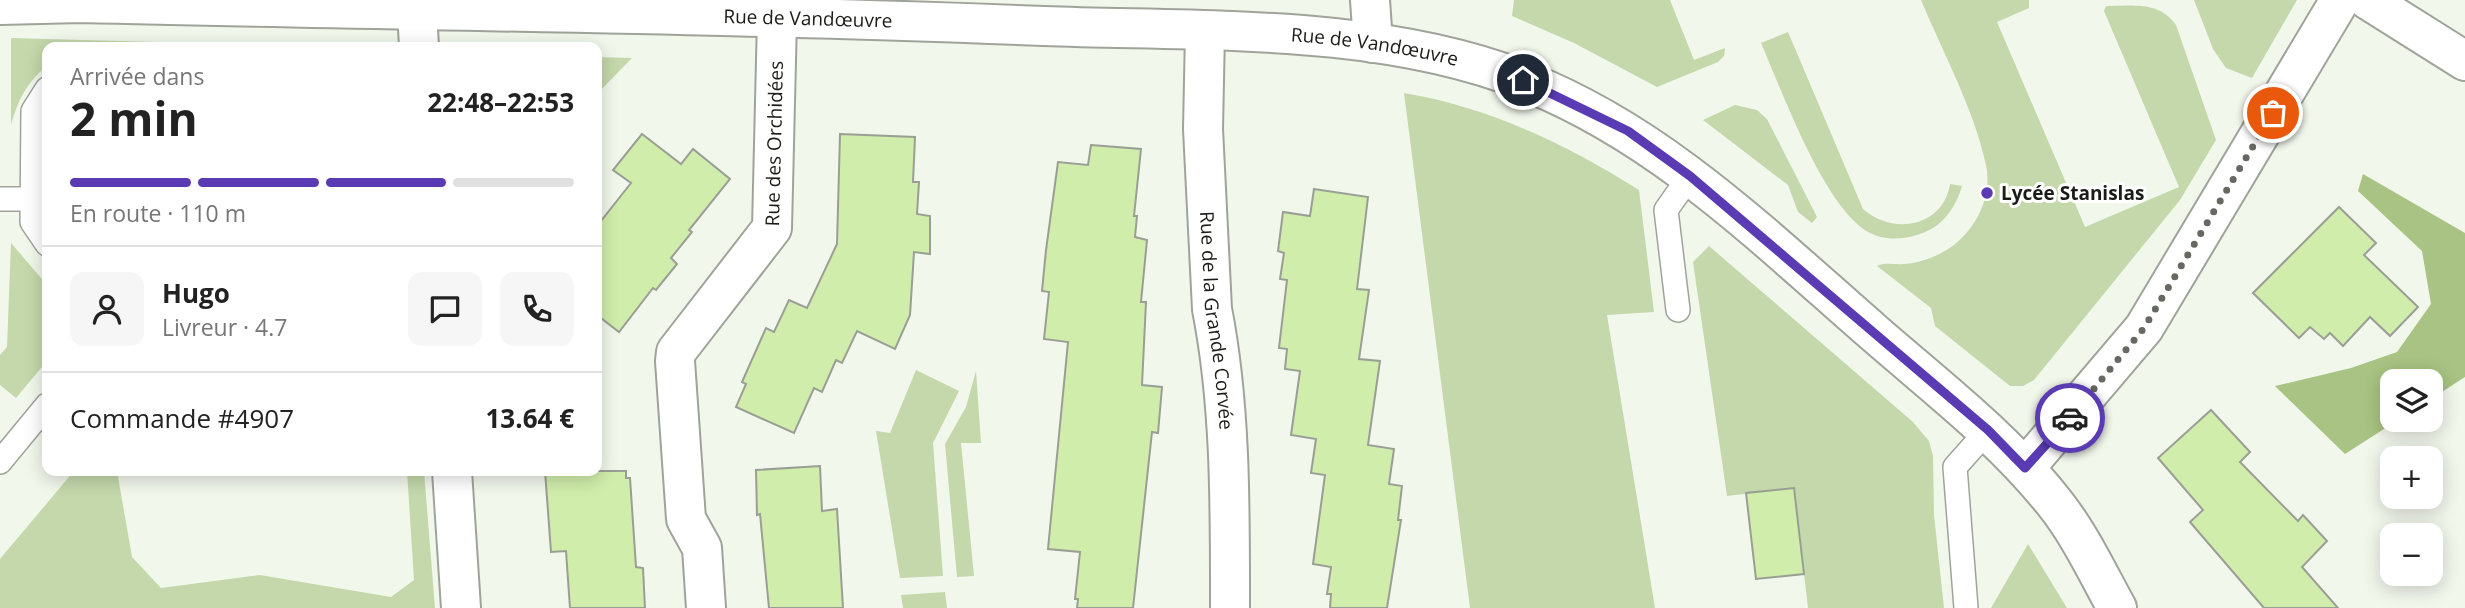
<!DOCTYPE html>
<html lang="fr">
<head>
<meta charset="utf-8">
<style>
	:root { --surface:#fff; --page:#f6f6f6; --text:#222; --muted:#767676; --line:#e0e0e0; --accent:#5a3bb3 }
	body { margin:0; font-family:"Open Sans",sans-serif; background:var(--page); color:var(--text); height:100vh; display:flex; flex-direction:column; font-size:26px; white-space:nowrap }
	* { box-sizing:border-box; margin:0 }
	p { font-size:23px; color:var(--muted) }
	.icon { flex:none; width:38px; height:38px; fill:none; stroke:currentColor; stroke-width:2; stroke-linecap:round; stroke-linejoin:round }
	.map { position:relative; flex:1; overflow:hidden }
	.drawer { position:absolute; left:42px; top:42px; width:560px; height:434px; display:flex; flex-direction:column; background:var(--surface); border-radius:14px; box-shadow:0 4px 18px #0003 }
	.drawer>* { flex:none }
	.controls { position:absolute; left:2380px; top:369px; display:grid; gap:14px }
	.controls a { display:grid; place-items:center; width:63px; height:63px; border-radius:14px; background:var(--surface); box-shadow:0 4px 18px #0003; font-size:35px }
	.pin { position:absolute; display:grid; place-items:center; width:60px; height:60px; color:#fff; margin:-30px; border:4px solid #fff; border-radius:50%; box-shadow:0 2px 7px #0007 }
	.courier { position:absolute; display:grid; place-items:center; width:70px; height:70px; margin:-35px; border:5px solid #5a3bb3; border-radius:50%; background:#fff; color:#222; box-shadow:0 2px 9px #0007 }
	.head em { font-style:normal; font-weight:700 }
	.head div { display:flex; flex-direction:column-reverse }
	.head { display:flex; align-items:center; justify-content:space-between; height:119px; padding:0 28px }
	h1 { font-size:46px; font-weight:700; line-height:52px }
	.bar { display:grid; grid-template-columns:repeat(4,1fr); gap:10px 7px; align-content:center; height:84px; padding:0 28px }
	.bar i { height:9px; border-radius:5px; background:var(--line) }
	.bar .on { background:var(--accent) }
	.bar p { grid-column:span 4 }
	.line { display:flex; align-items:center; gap:18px; padding:0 28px; border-top:2px solid var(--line) }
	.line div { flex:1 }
	.round { display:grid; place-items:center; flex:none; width:74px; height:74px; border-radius:14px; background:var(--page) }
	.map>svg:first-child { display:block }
	.green { fill:#c4d8ab }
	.forest { fill:#a8c383 }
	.building { fill:#d0edab; stroke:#9a9f95; stroke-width:2 }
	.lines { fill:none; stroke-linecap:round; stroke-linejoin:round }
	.service-casing { stroke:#9fa49a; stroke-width:26 }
	.minor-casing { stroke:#9fa49a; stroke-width:42 }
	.service { stroke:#fff; stroke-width:23 }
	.minor { stroke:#fff; stroke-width:38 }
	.done { stroke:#666962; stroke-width:7; stroke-dasharray:0 12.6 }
	.route { stroke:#5a3bb3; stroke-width:9 }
	.poi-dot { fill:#5a3bb3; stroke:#fff; stroke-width:2.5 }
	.labels { text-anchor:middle; stroke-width:6; stroke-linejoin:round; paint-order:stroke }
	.street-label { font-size:19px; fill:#1a1c18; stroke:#fff }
	.poi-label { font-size:19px; font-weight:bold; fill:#1a1c18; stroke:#fff; text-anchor:start }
</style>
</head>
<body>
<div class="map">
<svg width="2465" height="608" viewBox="0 0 2465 608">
	<rect width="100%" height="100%" fill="#f2f7ec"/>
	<g class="green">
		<path d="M1514 0H1670L1694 60 1725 48 1724 56 1718 62 1657 87 1574 43 1512 16Z"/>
		<path d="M1921 0H2029V8L1997 22 2085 227 2179 187 2104 11 2106 6C2133 6 2159 1 2176 25L2216 140 2180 200 2034 380 2023 386H2010L1935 326 1931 308 1877 266C1886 262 1895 265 1904 264 1913 264 1926 260 1935 256 1969 242 1994 202 1986 165 1974 109 1943 53 1921 0Z"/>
		<path d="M2194 0H2297L2252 78 2226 68 2213 49Z"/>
		<path d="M1788 32 1863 209C1892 235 1943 228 1950 184L1962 186C1955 209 1942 228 1917 235 1903 240 1883 240 1870 233 1825 210 1782 91 1761 43Z"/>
		<path d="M11 38 262 45 298 47H47V66C27 82 18 100 11 125Z"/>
		<path d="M597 57 632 58 597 94Z"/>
		<path d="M1404 93C1489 107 1567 145 1639 190L1654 312 1607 315 1655 608H1470Z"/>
		<path d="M1735 105 1757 110 1767 119 1817 217 1812 223 1798 212 1788 185 1703 120Z"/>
		<path d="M11 243 47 285V361L16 398 0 385V355L7 347Z"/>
		<path d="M1709 246 1913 422 1929 441 1933 456 1934 515 1944 608H1808L1794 488 1727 496 1693 262Z"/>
		<path d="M916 370 959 391 933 443 943 576 900 578 876 431 890 433Z"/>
		<path d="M976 371 981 443H961L974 576 957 577 945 444 966 407Z"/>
		<path d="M74 471H117L132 557 161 588 260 575 391 597 414 580 407 471H424L435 608H0V559Z"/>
		<path d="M2028 544 2067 608H1991Z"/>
		<path d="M945 592 947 608H903L901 595Z"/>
	</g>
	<path class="forest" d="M2363 174 2465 233V377L2431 399V382H2392V420H2398L2345 454 2275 386 2351 368 2397 352 2431 304 2422 251 2358 191Z"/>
	<g class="building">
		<path d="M642 134 681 164 693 149 730 179 689 230 692 232 671 258 677 264 656 290 653 288 619 332 597 315V226L631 183 613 170Z"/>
		<path d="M840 134 915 137 913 182H919L917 214 930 216V254L914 252 910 315 895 349 857 331 842 363 836 360 822 392 814 388 794 433 736 407 746 384 742 382 766 328 774 332 789 300 807 308 837 244Z"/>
		<path d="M1091 145 1141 149 1134 216H1137L1135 237 1147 240 1141 302H1146L1142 385 1162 387 1158 433 1152 432 1133 608H1077L1078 599H1075L1080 552 1048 549 1068 342 1044 339 1049 292 1042 291 1046 250 1058 162 1088 165Z"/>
		<path d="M1314 189 1368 197 1357 289 1369 290 1359 359 1380 361 1368 445 1394 449 1389 484 1402 486 1398 520H1401L1387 608H1330L1331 594H1327L1331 567 1313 564 1325 475 1311 473 1316 439 1291 435 1300 371 1285 369 1287 349 1279 348 1287 280 1280 279 1284 253 1278 251 1283 212 1310 216Z"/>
		<path d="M2339 207 2376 243 2364 255 2418 307 2390 336 2370 317 2343 346 2330 333 2324 339 2310 327 2299 338 2253 293Z"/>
		<path d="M2211 410 2250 452 2240 462 2298 521 2303 515 2327 541 2302 567 2338 608H2264L2190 522 2203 510 2158 458Z"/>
		<path d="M820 466 822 511 837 509 843 608H769L760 514 757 515 756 470Z"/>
		<path d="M545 471H626V478H630L636 567 643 568 645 608H570L566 551 551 552Z"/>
		<path d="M1794 488 1804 574 1756 579 1746 493Z"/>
	</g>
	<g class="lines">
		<g class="service-casing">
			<g id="service">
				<path d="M47 89 33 111 32 222 47 244"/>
				<path d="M0 199H33"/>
				<path d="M1678 310 1666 210 1690 176"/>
				<path d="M0 462 47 405"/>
				<path d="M1966 608 1955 467 1988 430"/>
			</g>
		</g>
		<g class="minor-casing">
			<g id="minor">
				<path d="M1370 0 1373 43"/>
				<path d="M2368 0 2465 61"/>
				<path id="s1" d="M0 5 81 3C402 11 723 13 1044 26 1199 32 1379 23 1525 81 1660 134 1764 237 1872 331 1935 386 2001 436 2053 501 2079 533 2097 572 2117 608"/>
				<path d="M417 10 419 47"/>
				<path id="s2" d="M1205 32 1203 129 1212 309C1231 406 1230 509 1230 608"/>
				<path d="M2025 468 2144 328 2340 0"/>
				<path d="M452 471 461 608"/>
				<path id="s3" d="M706 608 702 548 686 519 675 361 676 352 772 228 777 19"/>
			</g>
		</g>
		<use href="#service" class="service"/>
		<use href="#minor" class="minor"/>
	</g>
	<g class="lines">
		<path class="done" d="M2070 418 2144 328 2273 113"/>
		<path class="route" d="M1523 80 1628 131 1690 176 1988 430 2025 468 2070 418"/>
	</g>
	<circle class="poi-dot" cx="1987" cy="193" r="7"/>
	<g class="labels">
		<g class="street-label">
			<text dy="7" stroke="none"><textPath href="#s1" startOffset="808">Rue de Vandœuvre</textPath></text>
			<text dy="7" stroke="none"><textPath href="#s1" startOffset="1376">Rue de Vandœuvre</textPath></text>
			<text dy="7" stroke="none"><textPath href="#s3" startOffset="502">Rue des Orchidées</textPath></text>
			<text dy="7" stroke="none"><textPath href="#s2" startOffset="289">Rue de la Grande Corvée</textPath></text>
		</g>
		<g class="poi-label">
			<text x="2001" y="200">Lycée Stanislas</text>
		</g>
	</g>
</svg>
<div class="controls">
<a><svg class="icon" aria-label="layers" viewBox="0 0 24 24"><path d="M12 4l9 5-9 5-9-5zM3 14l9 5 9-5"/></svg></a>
<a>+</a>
<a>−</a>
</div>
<div class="pin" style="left:2273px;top:113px;background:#ea580c"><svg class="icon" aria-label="bag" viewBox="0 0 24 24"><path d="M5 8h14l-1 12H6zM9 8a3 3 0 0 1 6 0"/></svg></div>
<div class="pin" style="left:1523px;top:80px;background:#1f2937"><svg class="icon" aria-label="home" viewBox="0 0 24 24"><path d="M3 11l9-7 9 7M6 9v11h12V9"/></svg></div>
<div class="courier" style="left:2070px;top:418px"><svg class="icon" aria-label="car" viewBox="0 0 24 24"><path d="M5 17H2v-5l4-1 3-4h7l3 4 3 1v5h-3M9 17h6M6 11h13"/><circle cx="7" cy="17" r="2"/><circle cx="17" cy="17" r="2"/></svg></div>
<section class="drawer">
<div class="head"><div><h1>2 min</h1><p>Arrivée dans</p></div><em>22:48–22:53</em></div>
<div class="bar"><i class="on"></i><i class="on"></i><i class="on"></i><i></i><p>En route · 110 m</p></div>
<div class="line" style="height:126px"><a class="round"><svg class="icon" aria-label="person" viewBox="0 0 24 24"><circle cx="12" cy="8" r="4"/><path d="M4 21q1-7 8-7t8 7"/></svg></a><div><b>Hugo</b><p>Livreur · 4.7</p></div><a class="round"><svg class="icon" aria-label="chat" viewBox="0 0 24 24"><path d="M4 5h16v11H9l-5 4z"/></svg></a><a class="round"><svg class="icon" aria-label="phone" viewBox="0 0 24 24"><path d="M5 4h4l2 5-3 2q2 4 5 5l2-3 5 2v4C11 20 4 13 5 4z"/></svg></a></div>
<div class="line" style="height:91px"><div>Commande #4907</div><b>13.64 €</b></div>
</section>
</div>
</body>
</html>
